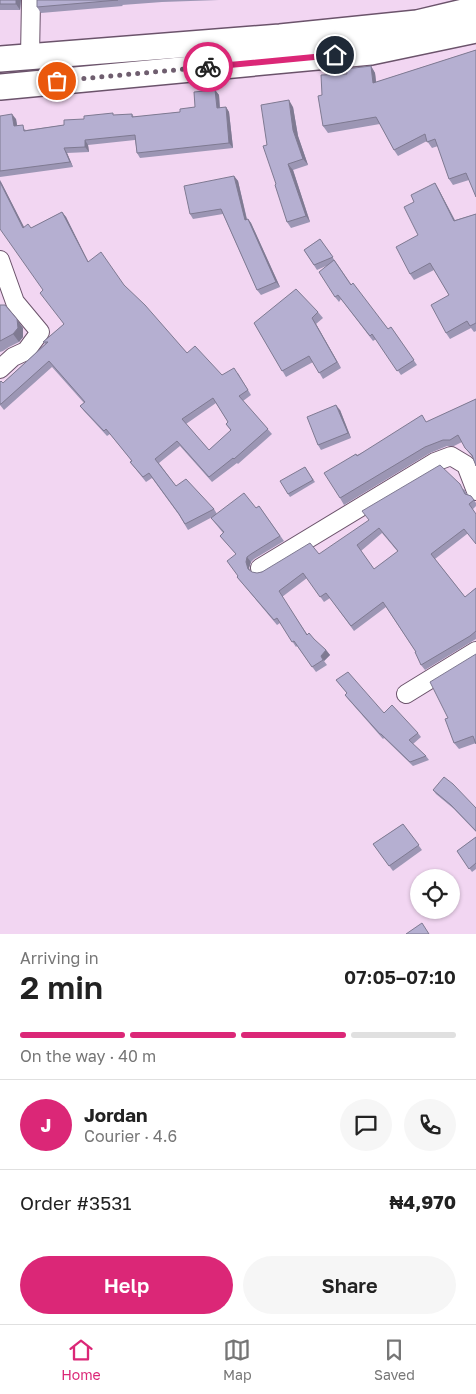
<!DOCTYPE html>
<html lang="en">
<head>
<meta charset="utf-8">
<style>
	:root { --surface:#fff; --page:#f6f6f6; --text:#222; --muted:#767676; --line:#e0e0e0; --accent:#db2777 }
	body { margin:0; font-family:"Golos Text",sans-serif; background:var(--page); color:var(--text); height:100vh; display:flex; flex-direction:column; font-size:19px; white-space:nowrap }
	* { box-sizing:border-box; margin:0 }
	p { font-size:16px; color:var(--muted) }
	.icon { flex:none; width:28px; height:28px; fill:none; stroke:currentColor; stroke-width:2; stroke-linecap:round; stroke-linejoin:round }
	.map { position:relative; height:934px; overflow:hidden }
	.side { display:flex; flex-direction:column; background:var(--surface); flex:1 }
	.side>* { flex:none }
	.tools { position:absolute; left:410px; top:869px; display:grid; gap:10px }
	.tools a { display:grid; place-items:center; width:50px; height:50px; border-radius:50%; background:var(--surface); box-shadow:0 1px 4px #0004; font-size:25px }
	.pin { position:absolute; display:grid; place-items:center; width:42px; height:42px; color:#fff; margin:-21px; border:2px solid #fff; border-radius:50%; box-shadow:0 1px 5px #0007 }
	.courier { position:absolute; display:grid; place-items:center; width:50px; height:50px; margin:-25px; border:4px solid #db2777; border-radius:50%; background:#fff; color:#222; box-shadow:0 1px 6px #0007 }
	.head em { font-style:normal; font-weight:600 }
	.head div { display:flex; flex-direction:column-reverse }
	.head { display:flex; align-items:center; justify-content:space-between; height:85px; padding:0 20px }
	h1 { font-size:32px; font-weight:600; line-height:38px }
	.bar { display:grid; grid-template-columns:repeat(4,1fr); gap:8px 5px; align-content:center; height:60px; padding:0 20px }
	.bar i { height:6px; border-radius:4px; background:var(--line) }
	.bar .selected { background:var(--accent) }
	.bar p { grid-column:span 4 }
	.line { display:flex; align-items:center; gap:12px; padding:0 20px; border-top:1px solid var(--line) }
	.line div { flex:1 }
	.round { display:grid; place-items:center; flex:none; width:52px; height:52px; border-radius:26px; background:var(--page) }
	.cta { display:flex; gap:10px; margin-top:auto; padding:10px 20px }
	.cta a { flex:1; height:58px; border-radius:30px; background:var(--accent); color:#fff; font-size:20px; font-weight:600; line-height:58px; text-align:center }
	.cta a+a { background:var(--page); color:var(--text) }
	.menu { display:flex; justify-content:space-around; align-items:center; height:70px; border-top:1px solid var(--line); background:var(--surface); font-size:14px; color:var(--muted) }
	.menu a { display:grid; justify-items:center; gap:2px }
	.menu .selected { color:var(--accent) }
	.map>svg:first-child { display:block }
	.lines { fill:none; stroke-linecap:round; stroke-linejoin:round }
	.street-casing { stroke:#6b536b; stroke-width:20 }
	.secondary-casing { stroke:#6b536b; stroke-width:28 }
	.street { stroke:#fff; stroke-width:18 }
	.secondary { stroke:#fff; stroke-width:25 }
	.wall { fill:#9c96b4; fill-rule:evenodd }
	.shaded-wall { fill:#7f7a92 }
	.building { fill:#b5afd1; stroke:#7f7a92; fill-rule:evenodd }
	.done { stroke:#6f5e6f; stroke-width:5; stroke-dasharray:0 9 }
	.route { stroke:#db2777; stroke-width:6 }
</style>
</head>
<body>
<div class="map">
<svg width="476" height="934" viewBox="0 0 476 934">
	<rect width="100%" height="100%" fill="#f2d6f2"/>
	<g class="lines">
		<g class="street-casing">
			<g id="street">
				<path d="M30 57 31 0"/>
				<path d="M0 260 15 302 40 332 26 351 13 357 0 369"/>
				<path d="M260 568 435 462 451 456 466 465 476 491"/>
				<path d="M406 694 476 651"/>
			</g>
		</g>
		<g class="secondary-casing">
			<g id="secondary">
				<path d="M0 59 280 37 417 23 476 9"/>
				<path d="M0 87 371 52 476 30"/>
			</g>
		</g>
		<use href="#street" class="street"/>
		<use href="#secondary" class="secondary"/>
	</g>
	<g class="wall">
		<path d="M0 0H21L20 10H0Z"/>
		<path d="M37 0H219L162 2 122 5 123 6 41 13 37 7Z"/>
		<path d="M476 50 469 180 453 185 449 179 438 146 432 148 427 141 398 156 394 150 380 124 328 133 323 126 322 95 347 74 371 66 375 73 376 82Z"/>
		<path d="M215 90 219 95 220 108 226 107 229 112 233 148 140 158 137 153 135 140 88 145 89 152 67 153 73 167 0 177V116L16 119 17 126 26 130 64 125 84 119 132 114 134 117 180 112 195 107Z"/>
		<path d="M293 107 298 136 308 165 293 170 310 222 291 228 287 222 267 145Z"/>
		<path d="M234 176 238 181 247 219H248L251 223 280 287 261 295 257 290 223 214 193 219 190 214Z"/>
		<path d="M0 180 24 227 31 228 62 212 66 217 88 262 124 285 187 353 222 375 238 373 251 395 243 401 272 434 238 464 237 463 212 482 180 446 159 463 176 486 214 509 217 514 256 508 259 506 284 541 254 559 251 562 249 568 250 571 252 572 257 573 319 554 464 489 467 494 471 496 476 503V506L473 509 467 534 435 559 465 597 476 588V639L425 670 421 665 416 652 386 607 354 631 330 598 324 602 307 578 282 597 307 634 314 640 326 650 330 655 324 661 327 665 316 672 297 646 296 647 280 623 277 625 237 577 238 576 236 554 220 536 223 533 211 518 216 515 188 530 179 515 152 478 146 482 130 462 132 461 110 434 107 436 84 411 80 406 84 403 52 367 4 410 0 405V382L3 383 45 344 43 342 64 324 43 290ZM216 403 228 422 226 424 231 431 209 450 186 424ZM382 533 398 552 374 569 361 551Z"/>
		<path d="M435 183 439 190 455 220 476 214V331L474 332 471 328 450 339 446 333 449 295 434 270 414 280 410 274 418 235 414 202Z"/>
		<path d="M320 239 351 284 388 329 391 327 417 365 401 375 376 339 373 341 341 299 339 302 335 297 326 266 317 270 304 250Z"/>
		<path d="M0 305 23 328V337L19 342 9 347 3 351 0 352Z"/>
		<path d="M318 312 323 318 316 324 341 368 323 379 313 362 286 377 254 323Z"/>
		<path d="M476 399 473 458 465 448 462 442 454 446H447L430 453 344 505 340 498 357 455Z"/>
		<path d="M340 410 351 438 321 450 318 445Z"/>
		<path d="M305 467 315 482 290 497 288 494Z"/>
		<path d="M476 654V743L459 749 454 743 448 718Z"/>
		<path d="M336 680 384 713 418 733 421 737 413 744 426 756 429 760 413 766 384 738 383 739 348 699 345 695 347 693Z"/>
		<path d="M433 790 476 808V832L454 809 436 794Z"/>
		<path d="M403 824 422 850 393 871 373 844Z"/>
		<path d="M476 837V869L472 872 457 851Z"/>
	</g>
	<g class="shaded-wall">
		<path d="M16 0H21L20 10 16 4Z"/>
		<path d="M371 66 375 73 377 90 373 83Z"/>
		<path d="M215 90 219 95 220 113 217 108Z"/>
		<path d="M289 100 293 107 298 136 308 165 303 159 293 130Z"/>
		<path d="M226 107 229 112 233 148 229 143Z"/>
		<path d="M12 114 16 119 18 131 14 126Z"/>
		<path d="M85 140 88 145 89 152 85 147Z"/>
		<path d="M64 148 67 153 73 167 70 162Z"/>
		<path d="M288 164 293 170 310 222 306 216Z"/>
		<path d="M234 176 238 181 248 225 245 220Z"/>
		<path d="M0 180 27 233 23 228 0 182Z"/>
		<path d="M435 183 439 190 458 227 454 221Z"/>
		<path d="M62 212 66 217 91 267 88 262Z"/>
		<path d="M248 219 251 223 280 287 276 282Z"/>
		<path d="M312 318 316 324 341 368 337 362Z"/>
		<path d="M17 319 23 328V337L19 342 13 334Z"/>
		<path d="M336 405 340 410 351 438 348 433Z"/>
		<path d="M247 557 251 562 249 568 251 574 248 569 246 562Z"/>
		<path d="M326 650 330 655 324 661 321 656Z"/>
	</g>
	<g class="building">
		<rect x="0" y="0" width="16" height="4"/>
		<path d="M37 0H118L37 7Z"/>
		<path d="M476 50V197L466 173 449 179 435 139 427 142 425 134 394 150 376 117 323 126 318 96 322 95 321 75 347 74 346 69 371 66 373 83Z"/>
		<path d="M215 90 217 108 226 107 229 143 137 153 135 135 85 140V147L64 148 70 162 0 171V116L12 114 14 126 23 125 24 131 64 125V120L84 119V116L113 113V115L132 114V117L180 112V109L195 107 194 92Z"/>
		<path d="M289 100 293 130 303 159 288 164 306 216 287 222 275 185 276 184 263 146 267 145 261 105Z"/>
		<path d="M234 176 245 220 248 219 276 282 257 290 221 209 190 214 184 186Z"/>
		<path d="M0 182 23 228 28 224 31 228 62 212 88 262 101 252 124 285 145 305 187 353 195 346 222 375 234 368 248 390 239 396 268 429 234 459 233 458 209 477 177 441 155 459 176 486 186 479 214 509 185 524 179 514 149 473 143 477 130 462 132 461 106 429 104 431 80 406 85 402 49 361 1 404H0V382L1 381 3 383 48 342H43L64 324 40 293 43 290 0 229ZM213 398 228 422 226 424 231 430 209 450 182 419Z"/>
		<path d="M435 183 454 221 476 214V323L470 326 467 321 446 333 431 305 449 295 430 263 410 274 396 247 418 235 404 207 414 202 411 195Z"/>
		<path d="M320 239 333 257 314 265 304 250Z"/>
		<path d="M334 260 351 285 353 283 388 329 391 327 414 360 397 371 372 334 370 336 338 295 335 297 319 272Z"/>
		<path d="M296 289 318 312 312 318 337 362 319 373 309 356 282 371 254 323Z"/>
		<path d="M0 305H5L17 319 18 328 13 334 0 341Z"/>
		<path d="M476 399V466L472 455 465 448 458 435 450 440H443L425 447 340 498 324 473 356 454 357 456 422 415 426 422Z"/>
		<path d="M336 405 348 433 318 445 307 417Z"/>
		<path d="M440 465 460 484 465 494 471 496 474 500 469 504 476 514V544L464 529 431 554 465 597 476 588V631L470 636 421 665 415 652H416L383 602 351 626 326 593 320 597 303 573 279 591 307 635 309 633 314 639 326 650 321 656 323 660 312 667 294 641 292 642 277 618 274 620 237 577 238 576 227 561 236 554 220 536 224 532 211 518 244 493 256 508 259 506 280 536 251 554 247 557 246 562 248 569 252 572 257 573 262 572 310 543 319 554 369 520 362 511ZM379 528 398 551 374 569 357 545Z"/>
		<path d="M305 467 313 480 288 494 280 481Z"/>
		<path d="M476 654V744L473 736 454 743 445 719 448 718 430 682Z"/>
		<path d="M348 672 384 713 392 705 418 733 409 740 426 756 410 762 381 734H380L345 695 347 693 336 680Z"/>
		<path d="M444 777 453 784 476 808V831L451 805 433 790Z"/>
		<path d="M403 824 419 845 389 866 373 844Z"/>
		<path d="M476 837V863L469 869 457 851Z"/>
		<path d="M422 923 429 934H406Z"/>
	</g>
	<g class="lines">
		<path class="done" d="M57 81 208 67"/>
		<path class="route" d="M208 67 335 55"/>
	</g>
</svg>
<div class="tools">
<a><svg class="icon" aria-label="locate" viewBox="0 0 24 24"><circle cx="12" cy="12" r="6"/><path d="M12 2v4M12 18v4M2 12h4M18 12h4"/></svg></a>
</div>
<div class="pin" style="left:57px;top:81px;background:#ea580c"><svg class="icon" aria-label="bag" viewBox="0 0 24 24"><path d="M5 8h14l-1 12H6zM9 8a3 3 0 0 1 6 0"/></svg></div>
<div class="pin" style="left:335px;top:55px;background:#1f2937"><svg class="icon" aria-label="home" viewBox="0 0 24 24"><path d="M3 11l9-7 9 7M6 9v11h12V9"/></svg></div>
<div class="courier" style="left:208px;top:67px"><svg class="icon" aria-label="bike" viewBox="0 0 24 24"><circle cx="6" cy="16" r="4"/><circle cx="18" cy="16" r="4"/><path d="M6 16l4-8h5l3 8M10 8l3 8H6M13 5h3"/></svg></div>
</div>
<section class="side">
<div class="head"><div><h1>2 min</h1><p>Arriving in</p></div><em>07:05–07:10</em></div>
<div class="bar"><i class="selected"></i><i class="selected"></i><i class="selected"></i><i></i><p>On the way · 40 m</p></div>
<div class="line" style="height:90px"><b class="round" style="background:var(--accent);color:#fff">J</b><div><b>Jordan</b><p>Courier · 4.6</p></div><a class="round"><svg class="icon" aria-label="chat" viewBox="0 0 24 24"><path d="M4 5h16v11H9l-5 4z"/></svg></a><a class="round"><svg class="icon" aria-label="phone" viewBox="0 0 24 24"><path d="M5 4h4l2 5-3 2q2 4 5 5l2-3 5 2v4C11 20 4 13 5 4z"/></svg></a></div>
<div class="line" style="height:65px"><div>Order #3531</div><b>₦4,970</b></div>
<div class="cta"><a>Help</a><a>Share</a></div>
</section>
<nav class="menu">
<a class="selected"><svg class="icon" aria-label="home" viewBox="0 0 24 24"><path d="M3 11l9-7 9 7M6 9v11h12V9"/></svg>Home</a>
<a><svg class="icon" aria-label="map" viewBox="0 0 24 24"><path d="M3 6l6-2 6 2 6-2v14l-6 2-6-2-6 2zM9 4v14M15 6v14"/></svg>Map</a>
<a><svg class="icon" aria-label="saved" viewBox="0 0 24 24"><path d="M7 4h10v16l-5-4-5 4z"/></svg>Saved</a>
</nav>
</body>
</html>
